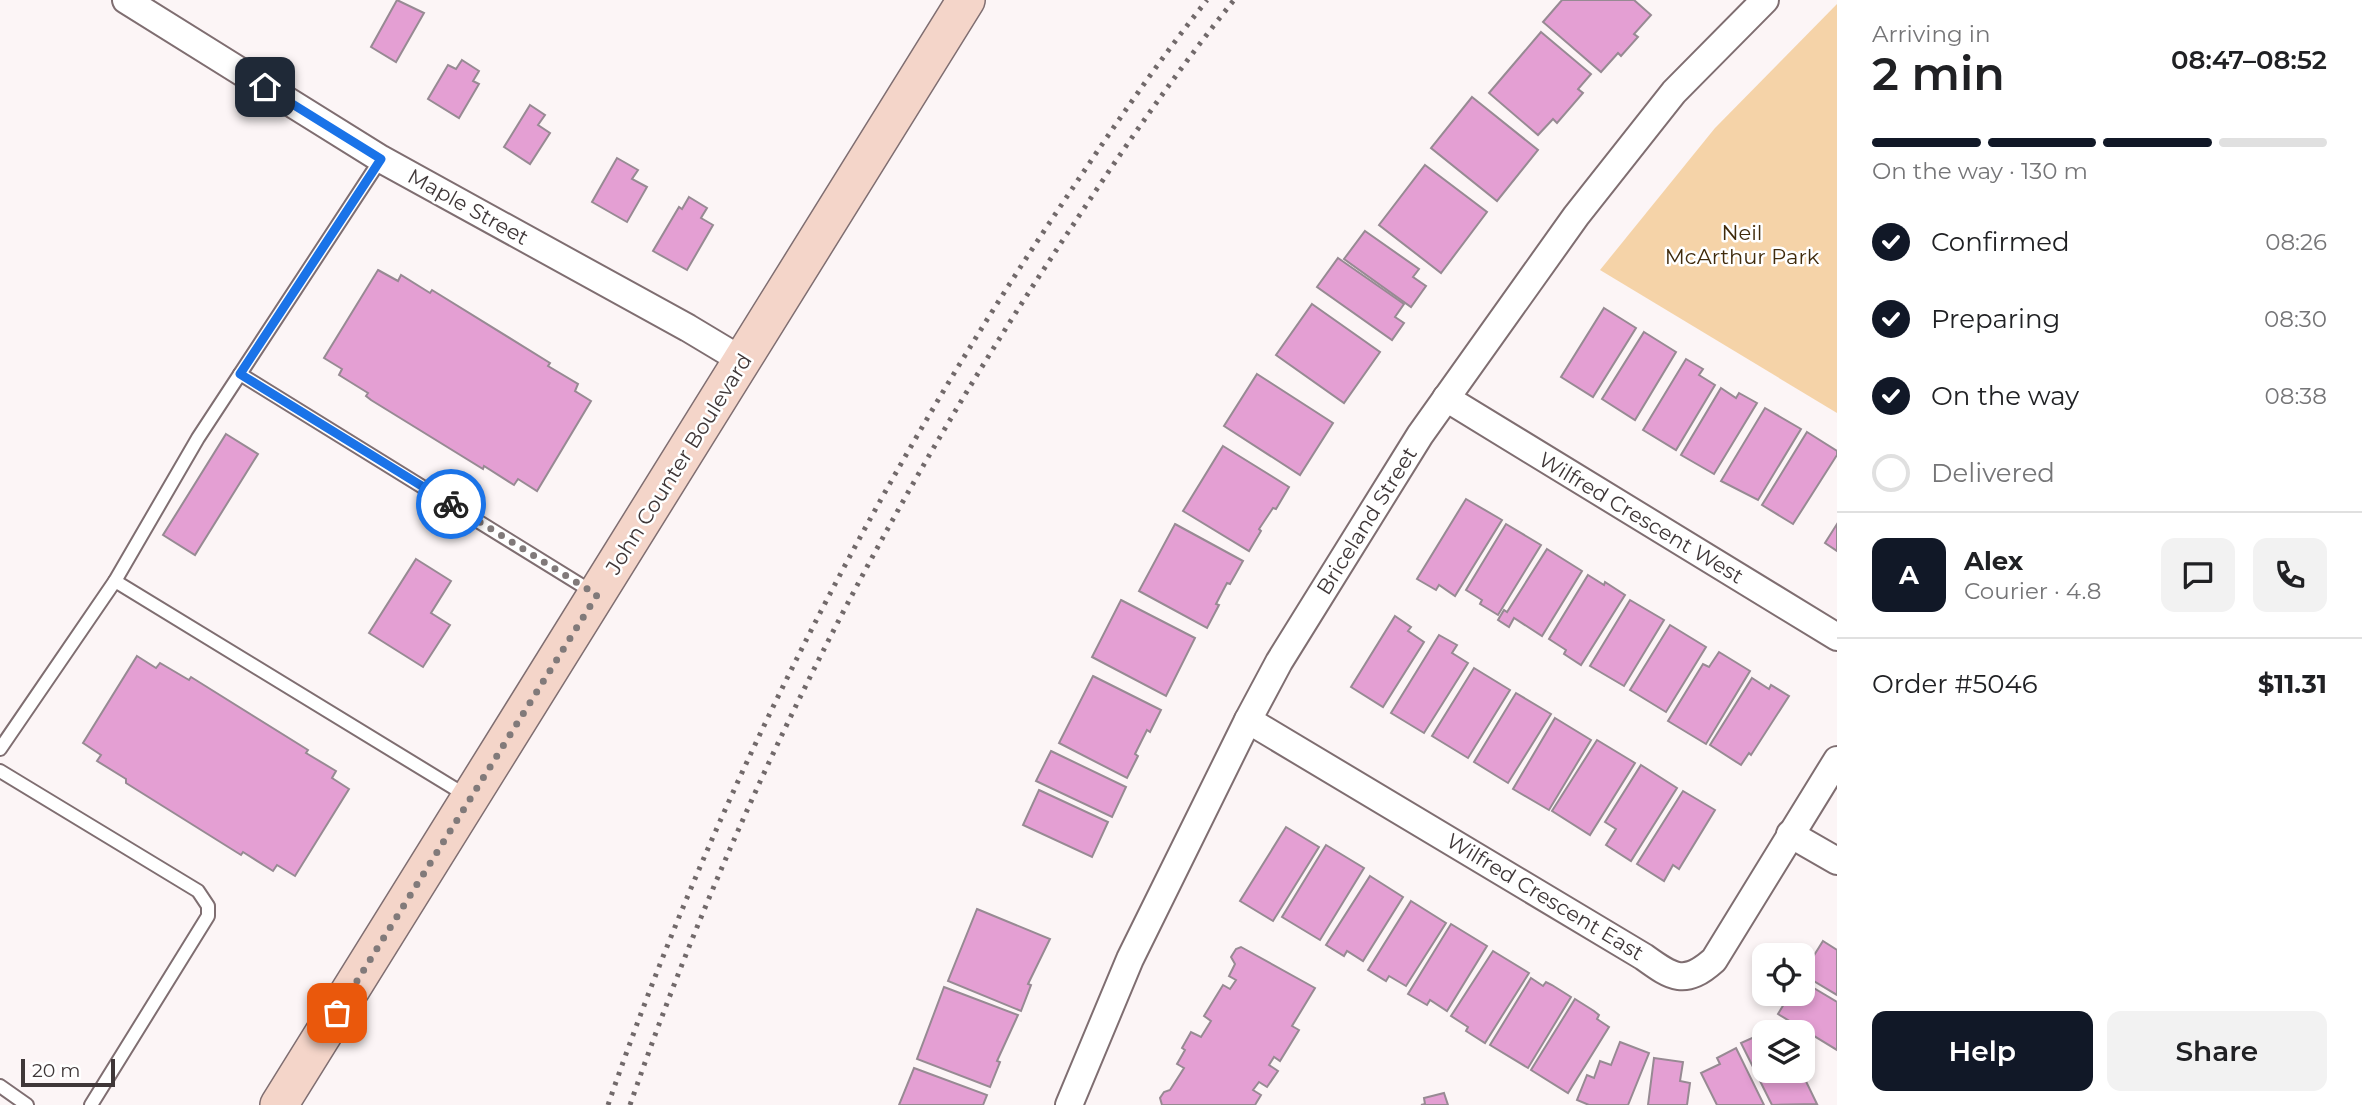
<!DOCTYPE html>
<html lang="en">
<head>
<meta charset="utf-8">
<style>
	:root { --surface:#fff; --page:#f2f2f2; --text:#202124; --muted:#757577; --line:#e0e0e0; --accent:#111827 }
	body { margin:0; font-family:Montserrat,sans-serif; background:var(--page); color:var(--text); height:100vh; display:flex; flex-direction:column; font-size:26px; white-space:nowrap }
	* { box-sizing:border-box; margin:0 }
	p { font-size:23px; color:var(--muted) }
	.icon { flex:none; width:38px; height:38px; fill:none; stroke:currentColor; stroke-width:2; stroke-linecap:round; stroke-linejoin:round }
	.map { position:relative; flex:1; overflow:hidden }
	.side { display:flex; flex-direction:column; background:var(--surface); width:525px }
	.side>* { flex:none }
	.tools { position:absolute; left:1752px; top:943px; display:grid; gap:14px }
	.tools a { display:grid; place-items:center; width:63px; height:63px; border-radius:14px; background:var(--surface); box-shadow:0 4px 10px #0003; font-size:35px }
	.scale { position:absolute; left:21px; bottom:18px; width:94px; box-sizing:border-box; padding-left:7px; border:4px solid #3f3738; border-top:0; font-size:19px; line-height:24px; white-space:nowrap; color:#3f3738; -webkit-text-stroke:5px #fff; paint-order:stroke }
	.pin { position:absolute; display:grid; place-items:center; width:60px; height:60px; color:#fff; margin:-30px; border-radius:14px; box-shadow:0 4px 10px #0006 }
	.courier { position:absolute; display:grid; place-items:center; width:70px; height:70px; margin:-35px; border:5px solid #1a73e8; border-radius:50%; background:#fff; color:#222; box-shadow:0 2px 9px #0007 }
	.summary em { font-style:normal; font-weight:600 }
	.summary div { display:flex; flex-direction:column-reverse }
	.summary { display:flex; align-items:center; justify-content:space-between; height:119px; padding:0 35px }
	h1 { font-size:46px; font-weight:600; line-height:52px }
	.bar { display:grid; grid-template-columns:repeat(4,1fr); gap:10px 7px; align-content:center; height:84px; padding:0 35px }
	.bar i { height:9px; border-radius:5px; background:var(--line) }
	.bar .active { background:var(--accent) }
	.bar p { grid-column:span 4 }
	.line { display:flex; align-items:center; gap:18px; padding:0 35px; border-top:2px solid var(--line) }
	.line div { flex:1 }
	.round { display:grid; place-items:center; flex:none; width:74px; height:74px; border-radius:14px; background:var(--page) }
	ol { padding:0 35px; list-style:none }
	li { display:flex; align-items:center; gap:21px; height:77px }
	li p { margin-inline-start:auto }
	li .icon { padding:7px; border-radius:50%; background:var(--accent); color:#fff; stroke-width:4 }
	li:last-child { color:var(--muted) }
	li i { width:38px; height:38px; border:4px solid var(--line); border-radius:50% }
	.cta { display:flex; gap:14px; margin-top:auto; padding:14px 35px }
	.cta a { flex:1; height:80px; border-radius:14px; background:var(--accent); color:#fff; font-size:28px; font-weight:600; line-height:80px; text-align:center }
	.cta a+a { background:var(--page); color:var(--text) }
	main { display:flex; flex:1; min-height:0 }
	.map>svg:first-child { display:block }
	.green { fill:#f5d3a8 }
	.building { fill:#e49fd3; stroke:#978a93; stroke-width:2 }
	.lines { fill:none; stroke-linecap:round; stroke-linejoin:round }
	.service-casing { stroke:#7f6e71; stroke-width:16 }
	.minor-casing { stroke:#7f6e71; stroke-width:30 }
	.secondary-casing { stroke:#7f6e71; stroke-width:40 }
	.service { stroke:#fff; stroke-width:12 }
	.minor { stroke:#fff; stroke-width:26 }
	.secondary { stroke:#f4d5c9; stroke-width:37 }
	.rail { stroke:#71696a; stroke-width:5; stroke-dasharray:3.5 7; stroke-linecap:butt }
	.done { stroke:#817a7a; stroke-width:7; stroke-dasharray:0 12.6 }
	.route { stroke:#1a73e8; stroke-width:9 }
	.labels { text-anchor:middle; stroke-width:5; stroke-linejoin:round; paint-order:stroke }
	.street-label { font-size:21px; fill:#3f3738; stroke:#fff }
	.park-label { font-size:21px; fill:#402b0c; stroke:#fff }
</style>
</head>
<body>
<main>
<div class="map">
<svg width="1837" height="1105" viewBox="0 0 1837 1105">
	<rect width="100%" height="100%" fill="#fcf5f6"/>
	<path class="green" d="M1837 4V413L1600 270 1715 128Z"/>
	<g class="building">
		<path d="M397 0 424 13 396 62 371 47Z"/>
		<path d="M1562 0H1634L1651 15 1634 34 1638 37 1621 56 1618 53 1601 72 1543 22Z"/>
		<path d="M1541 32 1591 74 1578 89 1583 93 1557 123 1553 119 1538 135 1489 93Z"/>
		<path d="M462 60 479 71 473 81 479 84 459 118 428 99 448 65 456 69Z"/>
		<path d="M1472 97 1538 150 1497 201 1431 148Z"/>
		<path d="M530 105 545 115 538 125 550 133 530 164 504 147Z"/>
		<path d="M617 158 638 170 632 179 647 187 627 222 592 202Z"/>
		<path d="M1425 165 1487 212 1441 273 1379 225Z"/>
		<path d="M689 197 707 208 701 218 713 225 687 270 653 251 679 207 682 209Z"/>
		<path d="M1365 231 1419 269 1413 277 1426 286 1411 307 1344 259Z"/>
		<path d="M1338 258 1404 304 1395 317 1404 323 1392 340 1317 287Z"/>
		<path d="M378 270 398 281 401 275 430 293 432 290 550 363 548 366 578 384 575 391 591 401 537 491 518 479 514 485 484 466 483 469 371 400 366 396 368 393 339 375 342 369 324 358Z"/>
		<path d="M1312 304 1380 352 1344 403 1276 355Z"/>
		<path d="M1604 308 1636 328 1593 397 1561 377Z"/>
		<path d="M1644 332 1676 352 1635 420 1602 399Z"/>
		<path d="M1686 359 1703 369 1699 375 1715 385 1676 450 1643 430Z"/>
		<path d="M1257 374 1333 423 1300 475 1224 426Z"/>
		<path d="M1721 388 1736 398 1739 393 1757 403 1714 474 1681 455Z"/>
		<path d="M1765 408 1801 429 1758 500 1721 481Z"/>
		<path d="M1807 432 1837 451V455L1793 524 1762 505Z"/>
		<path d="M226 434 258 454 195 555 163 535Z"/>
		<path d="M1223 446 1289 487 1276 509 1273 508 1259 529 1261 531 1249 551 1183 511Z"/>
		<path d="M1466 499 1502 520 1455 596 1439 585 1436 590 1417 579Z"/>
		<path d="M1175 524 1243 561 1230 584 1227 583 1216 604 1219 605 1207 628 1139 591Z"/>
		<path d="M1506 524 1541 545 1498 615 1480 604 1482 600 1466 590Z"/>
		<path d="M1837 524V551L1825 543Z"/>
		<path d="M1547 549 1582 571 1542 636 1514 618 1509 627 1498 620 1504 610 1507 612Z"/>
		<path d="M416 559 451 581 431 613 450 625 423 667 369 633Z"/>
		<path d="M1588 575 1604 585 1605 582 1625 595 1581 665 1564 654 1566 650 1549 639Z"/>
		<path d="M1121 600 1195 638 1166 696 1092 657Z"/>
		<path d="M1630 600 1664 620 1624 686 1590 666Z"/>
		<path d="M1395 616 1411 627 1408 631 1424 642 1383 707 1351 687Z"/>
		<path d="M1670 625 1706 647 1666 712 1630 690Z"/>
		<path d="M1439 635 1457 645 1452 653 1468 663 1424 733 1391 713Z"/>
		<path d="M1719 652 1750 671 1706 744 1668 721 1703 664 1709 667Z"/>
		<path d="M137 656 156 668 160 663 189 680 191 677 308 750 306 753 336 771 332 778 349 789 295 876 277 865 273 871 243 852 241 855 126 783V779L97 761 101 755 83 743Z"/>
		<path d="M1474 668 1510 690 1468 758 1432 736Z"/>
		<path d="M1093 676 1161 710 1150 732 1147 730 1135 754 1138 756 1127 778 1059 743Z"/>
		<path d="M1752 678 1769 689 1771 685 1789 696 1751 755 1749 753 1741 765 1710 745Z"/>
		<path d="M1516 693 1551 714 1508 783 1474 762Z"/>
		<path d="M1555 718 1591 740 1549 810 1513 789Z"/>
		<path d="M1597 740 1635 763 1590 835 1552 811Z"/>
		<path d="M1051 751 1126 787 1112 817 1036 781Z"/>
		<path d="M1641 765 1677 788 1631 861 1606 845 1616 829 1605 822Z"/>
		<path d="M1039 790 1108 822 1092 857 1023 825Z"/>
		<path d="M1683 791 1715 810 1679 869 1673 865 1664 881 1637 864Z"/>
		<path d="M1286 827 1319 847 1273 921 1240 901Z"/>
		<path d="M1326 845 1364 868 1320 940 1282 917Z"/>
		<path d="M1370 876 1403 897 1363 961 1347 951 1344 956 1326 945Z"/>
		<path d="M1411 901 1446 923 1406 986 1389 976 1386 981 1368 970Z"/>
		<path d="M977 909 1050 939 1028 984 1031 985 1021 1011 948 981Z"/>
		<path d="M1451 924 1487 946 1447 1011 1430 1000 1427 1005 1408 994Z"/>
		<path d="M1823 941 1837 950V995L1802 974V967L1809 955 1813 957Z"/>
		<path d="M1241 947 1315 988 1292 1026 1299 1030 1280 1061 1274 1057 1269 1065 1278 1071 1267 1087 1259 1082 1253 1090 1261 1095 1255 1105H1162L1160 1098 1164 1092 1170 1090 1184 1068 1177 1064 1185 1050 1182 1048 1191 1032 1201 1037 1211 1021 1204 1016 1223 985 1230 989 1236 980 1229 976 1235 964 1231 957 1236 949Z"/>
		<path d="M1493 951 1529 973 1485 1043 1466 1031 1468 1027 1451 1016Z"/>
		<path d="M1531 978 1543 986 1546 982 1552 985 1571 997 1528 1068 1490 1045Z"/>
		<path d="M1802 981 1837 1002V1050L1778 1014 1790 994H1802Z"/>
		<path d="M944 987 1018 1015 997 1061 1000 1062 990 1087 917 1059Z"/>
		<path d="M1575 999 1594 1011 1599 1015 1597 1019 1609 1027 1568 1093 1531 1070Z"/>
		<path d="M1761 1034 1764 1038V1071H1801L1817 1104 1772 1105 1741 1043Z"/>
		<path d="M1620 1042 1649 1053 1628 1105H1589L1577 1100 1587 1075 1594 1078 1600 1061 1611 1065Z"/>
		<path d="M1736 1048 1764 1105H1717L1701 1073 1720 1064 1717 1058Z"/>
		<path d="M1654 1058 1683 1062 1680 1081 1690 1083 1687 1105H1648Z"/>
		<path d="M914 1068 987 1095 983 1105H899Z"/>
		<path d="M1444 1093 1448 1105H1421L1425 1104 1424 1098Z"/>
	</g>
	<g class="lines">
		<g class="service-casing">
			<g id="service">
				<path d="M240 374 381 159"/>
				<path d="M115 581 198 438 240 374 594 593"/>
				<path d="M0 749 115 581 467 796"/>
				<path d="M0 771 198 891 208 906V916L91 1105"/>
				<path d="M0 1086 27 1105"/>
			</g>
		</g>
		<g class="minor-casing">
			<g id="minor">
				<path d="M126 0 381 159 688 328 743 361"/>
				<path d="M1446 398 1837 637"/>
				<path d="M1248 720 1644 957C1673 978 1685 986 1714 960L1837 760"/>
				<path d="M1790 834 1837 861"/>
				<path d="M1069 1105 1130 959 1248 720 1279 662 1420 435 1576 216 1674 92 1765 0"/>
			</g>
		</g>
		<g class="secondary-casing">
			<path id="secondary" d="M279 1105 966 0"/>
		</g>
		<use href="#service" class="service"/>
		<use href="#minor" class="minor"/>
		<use href="#secondary" class="secondary"/>
		<g class="rail">
			<path d="M608 1105C713 800 868 497 1046 228 1098 150 1149 73 1207 0"/>
			<path d="M630 1105C738 793 891 496 1075 222 1125 146 1177 71 1234 0"/>
		</g>
	</g>
	<g class="lines">
		<path class="done" d="M337 1013 597 595 451 504"/>
		<path class="route" d="M265 87 381 159 240 374 451 504"/>
	</g>
	<g class="labels">
		<g class="street-label">
			<text transform="translate(468 207) rotate(29)" y="7">Maple Street</text>
			<text transform="translate(679 464) rotate(-58)" y="7">John Counter Boulevard</text>
			<text transform="translate(1641 518) rotate(31)" y="7">Wilfred Crescent West</text>
			<text transform="translate(1367 521) rotate(-58)" y="7">Briceland Street</text>
			<text transform="translate(1545 897) rotate(31)" y="7">Wilfred Crescent East</text>
		</g>
		<g class="park-label">
			<text x="1742" y="240">Neil<tspan x="1742" dy="24">McArthur Park</tspan></text>
		</g>
	</g>
</svg>
<div class="tools">
<a><svg class="icon" aria-label="locate" viewBox="0 0 24 24"><circle cx="12" cy="12" r="6"/><path d="M12 2v4M12 18v4M2 12h4M18 12h4"/></svg></a>
<a><svg class="icon" aria-label="layers" viewBox="0 0 24 24"><path d="M12 4l9 5-9 5-9-5zM3 14l9 5 9-5"/></svg></a>
</div>
<div class="scale">20 m</div>
<div class="pin" style="left:337px;top:1013px;background:#ea580c"><svg class="icon" aria-label="bag" viewBox="0 0 24 24"><path d="M5 8h14l-1 12H6zM9 8a3 3 0 0 1 6 0"/></svg></div>
<div class="pin" style="left:265px;top:87px;background:#1f2937"><svg class="icon" aria-label="home" viewBox="0 0 24 24"><path d="M3 11l9-7 9 7M6 9v11h12V9"/></svg></div>
<div class="courier" style="left:451px;top:504px"><svg class="icon" aria-label="bike" viewBox="0 0 24 24"><circle cx="6" cy="16" r="4"/><circle cx="18" cy="16" r="4"/><path d="M6 16l4-8h5l3 8M10 8l3 8H6M13 5h3"/></svg></div>
</div>
<section class="side">
<div class="summary"><div><h1>2 min</h1><p>Arriving in</p></div><em>08:47–08:52</em></div>
<div class="bar"><i class="active"></i><i class="active"></i><i class="active"></i><i></i><p>On the way · 130 m</p></div>
<ol>
<li><svg class="icon" aria-label="check" viewBox="0 0 24 24"><path d="M5 12l5 5 9-10"/></svg>Confirmed<p>08:26</p></li>
<li><svg class="icon" aria-label="check" viewBox="0 0 24 24"><path d="M5 12l5 5 9-10"/></svg>Preparing<p>08:30</p></li>
<li><svg class="icon" aria-label="check" viewBox="0 0 24 24"><path d="M5 12l5 5 9-10"/></svg>On the way<p>08:38</p></li>
<li><i></i>Delivered</li>
</ol>
<div class="line" style="height:126px"><b class="round" style="background:var(--accent);color:#fff">A</b><div><b>Alex</b><p>Courier · 4.8</p></div><a class="round"><svg class="icon" aria-label="chat" viewBox="0 0 24 24"><path d="M4 5h16v11H9l-5 4z"/></svg></a><a class="round"><svg class="icon" aria-label="phone" viewBox="0 0 24 24"><path d="M5 4h4l2 5-3 2q2 4 5 5l2-3 5 2v4C11 20 4 13 5 4z"/></svg></a></div>
<div class="line" style="height:91px"><div>Order #5046</div><b>$11.31</b></div>
<div class="cta"><a>Help</a><a>Share</a></div>
</section>
</main>
</body>
</html>
